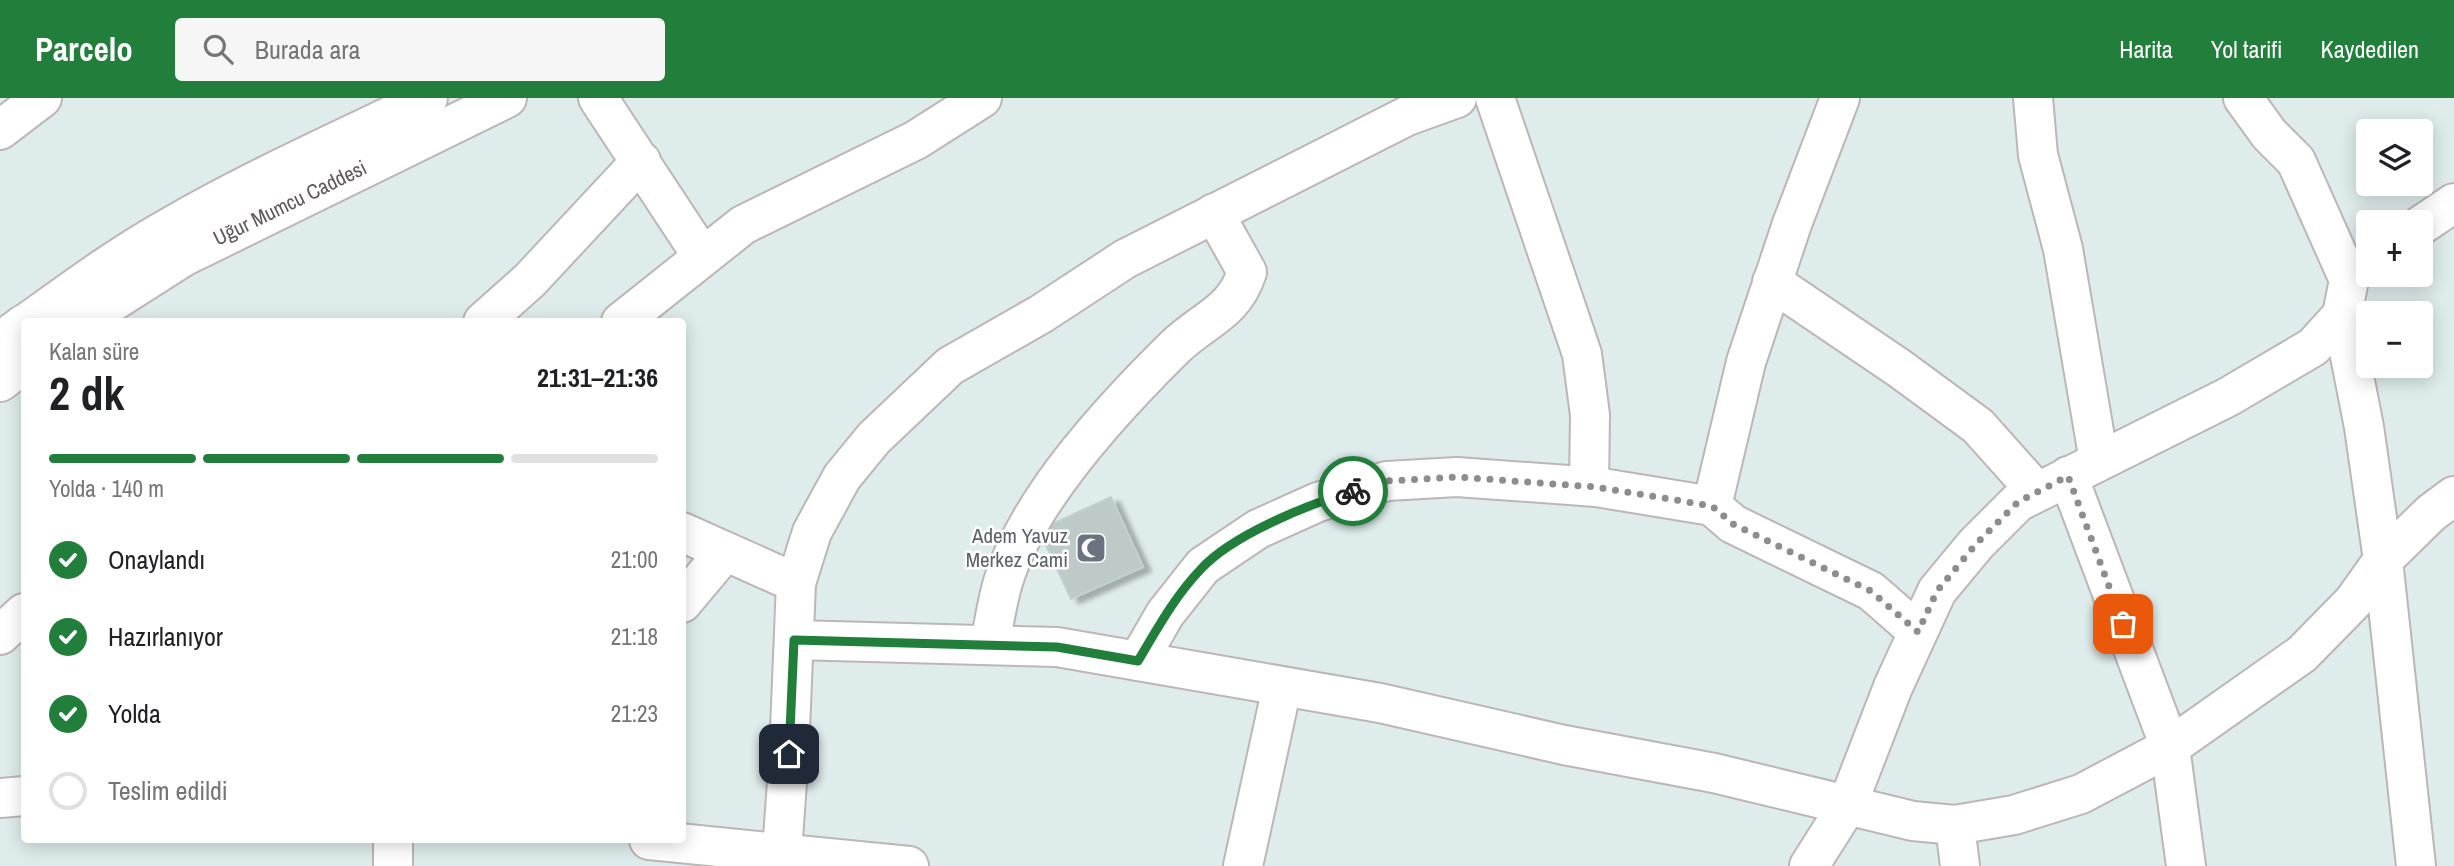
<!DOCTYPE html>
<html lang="tr">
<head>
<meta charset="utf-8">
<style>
	:root { --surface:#fff; --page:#f6f6f6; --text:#202124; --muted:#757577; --line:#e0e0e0; --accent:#217e3b }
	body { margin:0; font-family:"Archivo Narrow",sans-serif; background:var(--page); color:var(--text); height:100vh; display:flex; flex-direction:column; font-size:26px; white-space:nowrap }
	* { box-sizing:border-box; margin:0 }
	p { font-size:23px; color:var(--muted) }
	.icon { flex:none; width:38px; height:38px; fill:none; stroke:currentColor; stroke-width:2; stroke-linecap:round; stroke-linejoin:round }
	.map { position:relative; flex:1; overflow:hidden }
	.drawer { position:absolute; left:21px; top:220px; width:665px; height:525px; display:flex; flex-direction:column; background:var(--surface); border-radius:7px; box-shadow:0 4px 18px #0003 }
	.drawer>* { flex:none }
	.buttons { position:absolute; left:2356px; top:21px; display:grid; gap:14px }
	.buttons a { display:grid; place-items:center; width:77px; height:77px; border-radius:7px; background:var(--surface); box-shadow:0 4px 18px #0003; font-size:35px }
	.pin { position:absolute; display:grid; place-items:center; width:60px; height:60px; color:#fff; margin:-30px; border-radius:14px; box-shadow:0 4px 10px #0006 }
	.courier { position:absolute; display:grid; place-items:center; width:70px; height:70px; margin:-35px; border:5px solid #217e3b; border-radius:50%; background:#fff; color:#222; box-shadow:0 2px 9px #0007 }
	.headline em { font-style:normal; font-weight:700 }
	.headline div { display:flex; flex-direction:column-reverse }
	.headline { display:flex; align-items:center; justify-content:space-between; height:119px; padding:0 28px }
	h1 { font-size:46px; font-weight:700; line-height:52px }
	.bar { display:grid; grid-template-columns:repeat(4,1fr); gap:10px 7px; align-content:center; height:84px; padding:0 28px }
	.bar i { height:9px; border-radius:5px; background:var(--line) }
	.bar .active { background:var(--accent) }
	.bar p { grid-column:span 4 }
	ol { padding:0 28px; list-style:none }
	li { display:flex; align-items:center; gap:21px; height:77px }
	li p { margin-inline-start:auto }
	li .icon { padding:7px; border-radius:50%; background:var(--accent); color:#fff; stroke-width:4 }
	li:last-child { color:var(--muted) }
	li i { width:38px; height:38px; border:4px solid var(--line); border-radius:50% }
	header { display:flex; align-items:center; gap:42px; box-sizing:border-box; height:98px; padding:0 35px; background:var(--accent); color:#fff }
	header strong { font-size:33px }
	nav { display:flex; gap:38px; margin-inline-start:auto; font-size:24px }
	.search { width:490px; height:63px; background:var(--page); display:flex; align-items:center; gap:18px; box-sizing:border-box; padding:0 24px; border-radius:7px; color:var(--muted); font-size:26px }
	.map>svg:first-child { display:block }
	.building { fill:#becac8; stroke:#bdd1ce; stroke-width:2; filter:url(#shadow) }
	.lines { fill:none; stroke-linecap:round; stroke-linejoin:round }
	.minor-casing { stroke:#bdb5b6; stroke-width:42 }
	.secondary-casing { stroke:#bfb5b8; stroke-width:42 }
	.minor { stroke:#fff; stroke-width:38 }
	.secondary { stroke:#fff; stroke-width:38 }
	.done { stroke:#8d8c8e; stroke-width:7; stroke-dasharray:0 12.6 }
	.route { stroke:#217e3b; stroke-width:9 }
	.labels { text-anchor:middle; stroke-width:5; stroke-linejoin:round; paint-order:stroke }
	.street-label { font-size:21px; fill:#61585b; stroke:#fff }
	.worship-label { font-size:21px; fill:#5b616d; stroke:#fff; text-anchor:end }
</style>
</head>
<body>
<header>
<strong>Parcelo</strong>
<div class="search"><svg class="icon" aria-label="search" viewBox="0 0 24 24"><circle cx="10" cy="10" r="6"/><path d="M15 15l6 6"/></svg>Burada ara</div>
<nav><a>Harita</a><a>Yol tarifi</a><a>Kaydedilen</a></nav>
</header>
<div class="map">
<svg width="2454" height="768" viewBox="0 0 2454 768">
	<defs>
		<filter id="shadow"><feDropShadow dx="8" dy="4.5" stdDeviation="2" flood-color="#0004"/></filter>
	</defs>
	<rect width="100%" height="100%" fill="#dfecec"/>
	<path class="building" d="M1111 399 1143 469 1071 501 1039 432Z"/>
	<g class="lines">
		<g class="minor-casing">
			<g id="minor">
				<path d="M598 0 702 158"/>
				<path d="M1495 0 1582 256 1590 317 1589 388"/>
				<path d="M2033 0 2038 57 2063 151 2099 363"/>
				<path d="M2243 0 2269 36 2296 63 2349 182 2342 217 2364 329 2383 462 2416 768"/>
				<path d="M0 32 42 0"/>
				<path d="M2420 128 2454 105"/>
				<path d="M1772 184 1899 270 1978 328 2037 394"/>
				<path d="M483 224 530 182 641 63"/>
				<path d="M621 224 743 127 916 42 982 0"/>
				<path d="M2068 378 2170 649 2186 768"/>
				<path d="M1712 408 1746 264 1792 126 1840 0"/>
				<path d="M682 434 796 485"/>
				<path d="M682 505 724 455"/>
				<path d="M0 537 24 515"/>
				<path d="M794 542 1057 549 1380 605 1564 647 1714 675 1913 723 1955 727 2014 717 2081 696 2170 649 2302 556 2353 504 2383 462 2431 415 2454 398"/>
				<path d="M990 546C994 526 997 504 1003 484 1028 401 1114 309 1175 249 1204 221 1234 215 1247 174L1214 115"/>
				<path d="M1138 563 1165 516 1203 468 1258 431 1318 404 1387 383 1457 379 1596 389 1712 408 1733 426 1871 493 1918 534"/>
				<path d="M0 700 24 698"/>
				<path d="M1955 727 1960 768"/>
				<path d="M393 742V768"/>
				<path d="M649 742 909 768"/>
				<path d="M781 768 789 656 796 485 812 434 842 379 874 340 950 268 1041 216 1125 161 1407 18 1457 0"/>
				<path d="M1243 768 1282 589"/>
				<path d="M1809 768 1847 708 1893 589 1937 493 1976 446 2018 404 2228 299 2313 249 2342 217"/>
			</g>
		</g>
		<g class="secondary-casing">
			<g id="secondary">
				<path d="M28 224C74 191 120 157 170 129 253 81 341 42 428 0"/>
				<path d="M81 224 183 159 507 0"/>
				<path d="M0 244 24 226"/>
				<path d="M0 284 24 266"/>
			</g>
		</g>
		<use href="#minor" class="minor"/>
		<use href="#secondary" class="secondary"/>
	</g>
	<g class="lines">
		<path class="done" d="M1353 393 1387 383 1457 379 1596 389 1712 408 1733 426 1871 493 1918 534 1937 493 1976 446 2018 404 2068 378 2123 526"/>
		<path class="route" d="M789 656 794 542 1057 549 1138 563C1157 531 1175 498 1201 471 1232 437 1309 406 1353 393"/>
	</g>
	<defs>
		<g id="mosque-square" transform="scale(1.575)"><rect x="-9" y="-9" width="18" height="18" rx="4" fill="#6b7280" stroke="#fff"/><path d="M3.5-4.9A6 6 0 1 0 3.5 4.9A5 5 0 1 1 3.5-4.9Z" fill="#fff"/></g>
	</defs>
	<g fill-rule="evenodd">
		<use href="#mosque-square" x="1091" y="450"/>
	</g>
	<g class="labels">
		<g class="street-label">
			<text transform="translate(290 105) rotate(-26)" y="7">Uğur Mumcu Caddesi</text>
		</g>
		<g class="worship-label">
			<text x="1068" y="445">Adem Yavuz<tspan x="1068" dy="24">Merkez Cami</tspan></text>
		</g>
	</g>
</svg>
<div class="buttons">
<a><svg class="icon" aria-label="layers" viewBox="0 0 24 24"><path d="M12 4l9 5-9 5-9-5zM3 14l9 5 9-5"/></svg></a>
<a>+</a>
<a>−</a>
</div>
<div class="pin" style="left:2123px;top:526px;background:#ea580c"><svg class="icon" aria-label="bag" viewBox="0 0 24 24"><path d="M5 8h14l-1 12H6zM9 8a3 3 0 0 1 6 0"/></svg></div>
<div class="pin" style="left:789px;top:656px;background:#1f2937"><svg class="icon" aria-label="home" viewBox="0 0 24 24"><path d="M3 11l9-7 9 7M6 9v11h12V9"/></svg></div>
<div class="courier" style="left:1353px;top:393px"><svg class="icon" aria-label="bike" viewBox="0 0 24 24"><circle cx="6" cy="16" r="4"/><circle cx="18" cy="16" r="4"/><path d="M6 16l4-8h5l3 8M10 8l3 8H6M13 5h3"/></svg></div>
<section class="drawer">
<div class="headline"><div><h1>2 dk</h1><p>Kalan süre</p></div><em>21:31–21:36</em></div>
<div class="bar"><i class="active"></i><i class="active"></i><i class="active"></i><i></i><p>Yolda · 140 m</p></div>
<ol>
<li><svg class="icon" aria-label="check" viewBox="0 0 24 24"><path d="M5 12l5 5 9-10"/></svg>Onaylandı<p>21:00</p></li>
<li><svg class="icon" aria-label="check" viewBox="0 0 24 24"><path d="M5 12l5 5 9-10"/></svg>Hazırlanıyor<p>21:18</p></li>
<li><svg class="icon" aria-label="check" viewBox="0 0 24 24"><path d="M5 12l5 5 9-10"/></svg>Yolda<p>21:23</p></li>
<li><i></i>Teslim edildi</li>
</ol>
</section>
</div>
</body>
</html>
